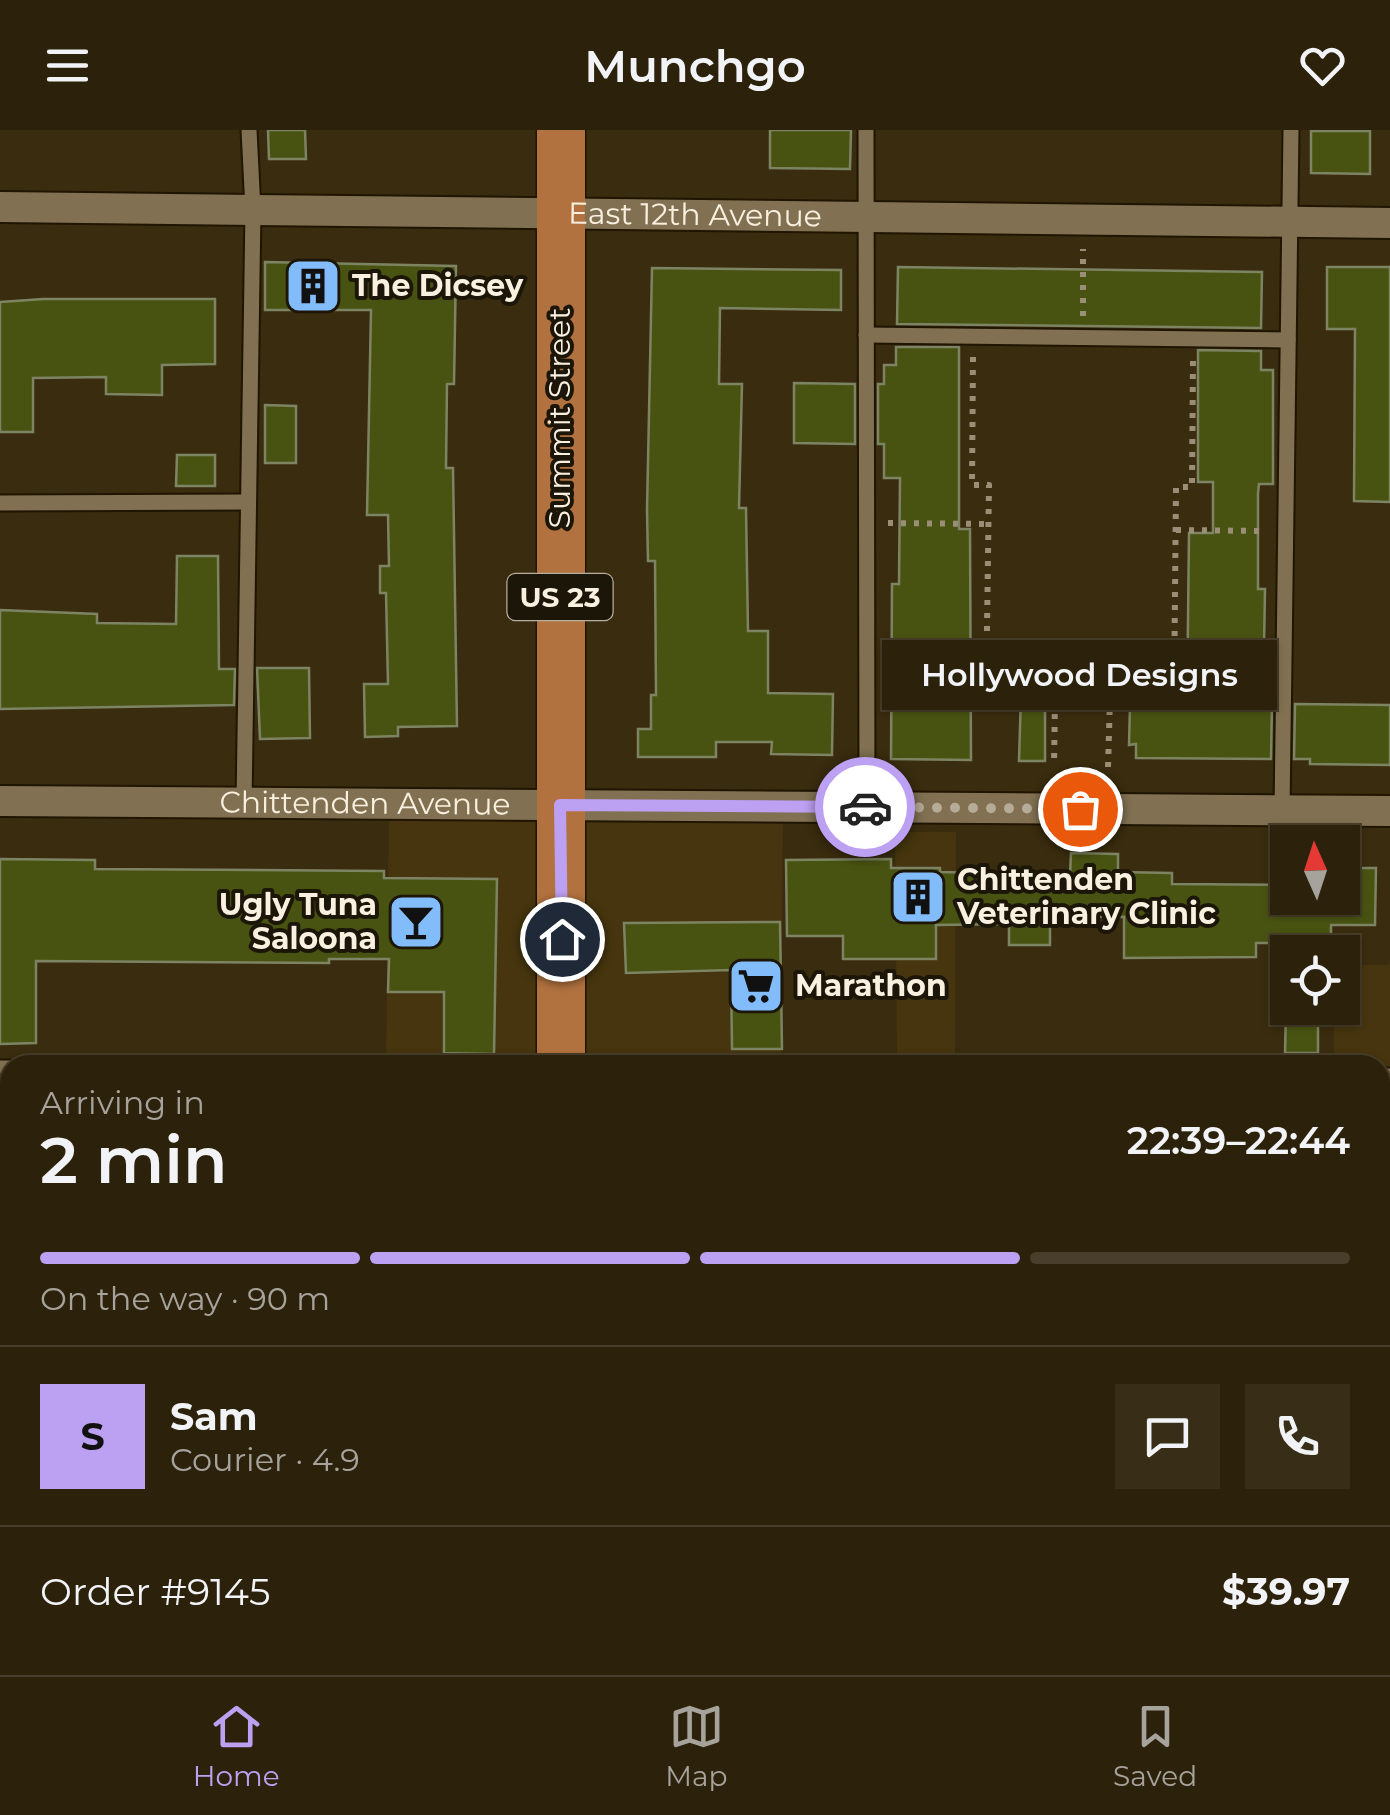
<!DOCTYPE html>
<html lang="en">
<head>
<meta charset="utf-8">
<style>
	:root { --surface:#2c210a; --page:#382e18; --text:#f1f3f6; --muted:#a6a39c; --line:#483e2b; --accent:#bca0f2 }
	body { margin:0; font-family:Montserrat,sans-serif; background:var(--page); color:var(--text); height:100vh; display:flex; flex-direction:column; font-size:38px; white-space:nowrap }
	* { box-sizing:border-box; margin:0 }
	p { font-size:32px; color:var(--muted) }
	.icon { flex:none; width:55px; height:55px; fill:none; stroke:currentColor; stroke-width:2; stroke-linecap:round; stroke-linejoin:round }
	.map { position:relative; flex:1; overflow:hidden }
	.drawer { position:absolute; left:0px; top:925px; width:1390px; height:620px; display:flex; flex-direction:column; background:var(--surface); border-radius:30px 30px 0 0; box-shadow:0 2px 8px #0004,0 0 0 2px var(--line) }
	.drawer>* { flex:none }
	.needle { width:65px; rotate:357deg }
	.tools { position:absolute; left:1270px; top:695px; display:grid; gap:20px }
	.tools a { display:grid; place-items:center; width:90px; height:90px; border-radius:0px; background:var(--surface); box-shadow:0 2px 8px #0004,0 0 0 2px var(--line); font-size:50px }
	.pin { position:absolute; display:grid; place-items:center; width:85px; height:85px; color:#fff; margin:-42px; border:5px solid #fff; border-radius:50%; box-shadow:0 2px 10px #0007 }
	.courier { position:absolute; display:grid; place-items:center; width:100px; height:100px; margin:-50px; border:8px solid #bca0f2; border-radius:50%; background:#fff; color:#222; box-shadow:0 2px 12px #0007 }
	.bubble { position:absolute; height:70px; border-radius:0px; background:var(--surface); box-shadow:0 2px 8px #0004,0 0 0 2px var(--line); font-size:32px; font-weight:600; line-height:70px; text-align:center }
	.headline em { font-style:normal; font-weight:600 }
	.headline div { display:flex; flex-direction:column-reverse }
	.headline { display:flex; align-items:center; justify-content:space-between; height:170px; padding:0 40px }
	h1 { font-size:65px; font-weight:600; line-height:75px }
	.bar { display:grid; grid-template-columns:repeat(4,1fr); gap:15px 10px; align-content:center; height:120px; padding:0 40px }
	.bar i { height:12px; border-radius:8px; background:var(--line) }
	.bar .selected { background:var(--accent) }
	.bar p { grid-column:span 4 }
	.line { display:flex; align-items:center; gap:25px; padding:0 40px; border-top:2px solid var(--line) }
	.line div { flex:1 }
	.round { display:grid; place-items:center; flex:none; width:105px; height:105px; border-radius:0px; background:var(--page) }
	header { display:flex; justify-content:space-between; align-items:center; height:130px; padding:0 40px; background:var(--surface); font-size:45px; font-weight:600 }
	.tabs { display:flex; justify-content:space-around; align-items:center; height:140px; border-top:2px solid var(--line); background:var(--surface); font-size:28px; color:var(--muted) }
	.tabs a { display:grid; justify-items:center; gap:5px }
	.tabs .selected { color:var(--accent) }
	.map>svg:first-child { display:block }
	.built { fill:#46350e }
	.building { fill:#495311; stroke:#7d8463; stroke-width:2.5 }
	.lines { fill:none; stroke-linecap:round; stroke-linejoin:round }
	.service-casing { stroke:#1f1501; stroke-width:19 }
	.minor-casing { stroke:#1f1501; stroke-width:34 }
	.tertiary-casing { stroke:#1f1501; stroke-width:41 }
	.primary-casing { stroke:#1f1501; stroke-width:51 }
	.path { stroke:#9a8e77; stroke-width:6; stroke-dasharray:5 8; stroke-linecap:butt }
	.service { stroke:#817152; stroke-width:15 }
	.minor { stroke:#817152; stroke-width:30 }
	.tertiary { stroke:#817152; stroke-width:38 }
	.primary { stroke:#b2723f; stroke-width:48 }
	.done { stroke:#b6ab96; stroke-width:10; stroke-dasharray:0 18 }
	.route { stroke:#bca0f2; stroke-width:12 }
	.labels { text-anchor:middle; stroke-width:8; stroke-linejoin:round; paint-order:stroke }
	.shield { fill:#1c1609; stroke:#b7af9f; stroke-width:2.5 }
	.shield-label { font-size:28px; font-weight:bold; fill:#f9f0df }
	.street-label { font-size:30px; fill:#f9f0df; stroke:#1c1609 }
	.poi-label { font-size:30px; font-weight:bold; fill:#f9f0df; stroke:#1c1609; text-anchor:start }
</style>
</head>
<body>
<header><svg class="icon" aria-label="menu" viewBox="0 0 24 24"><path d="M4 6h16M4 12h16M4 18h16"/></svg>Munchgo<svg class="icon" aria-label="heart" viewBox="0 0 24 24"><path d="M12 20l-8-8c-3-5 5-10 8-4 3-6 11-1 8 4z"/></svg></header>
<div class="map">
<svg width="1390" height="1545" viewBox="0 0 1390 1545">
	<rect width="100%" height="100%" fill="#3a2c0e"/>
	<g class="built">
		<path d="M783 663 781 935H386L389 674Z"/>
		<path d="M895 702H956L955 935H897Z"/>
		<path d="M1390 826V1487H1380V935H1334V878H1342L1343 835H1389Z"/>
	</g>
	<g class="building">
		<path d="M268 0H305L306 29H269Z"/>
		<path d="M770 0H851L850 39 770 38Z"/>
		<path d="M1311 1H1370V44L1311 43Z"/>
		<path d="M265 132 456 136 454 254H447L446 338H453L457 596 398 597V606L365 607 364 554H388L386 463H380V436H389L388 385H367L371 180H265Z"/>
		<path d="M898 137 1262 142 1261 198 897 194Z"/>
		<path d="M1327 137H1390V372L1354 371 1355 199H1327Z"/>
		<path d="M652 138 841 140V180L720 178 719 254H742L739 378H746L748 501H768V563L833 564 832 625 771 624 772 612H716V627H638V599H651V565H656L655 431H648L647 380Z"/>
		<path d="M43 169H215V234L162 235V265L106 264V247L33 248V302H0V172Z"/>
		<path d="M896 217H959V399H970L971 630 891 629 892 454H899L900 348H884V314H878V254H884V235H896Z"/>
		<path d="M1198 220 1261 221V240H1273V354H1259L1258 363V459H1265L1263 573H1272L1271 629 1136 628V614L1129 615 1130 575 1187 576 1189 403H1213V352H1198Z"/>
		<path d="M794 253 855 254V314L794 313Z"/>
		<path d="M265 275 296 276V333H265Z"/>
		<path d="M177 325H215V356H176Z"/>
		<path d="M177 426H218L219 539H235L234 575 0 579V480L97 484V493L176 494Z"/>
		<path d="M1022 530H1045V631H1019Z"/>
		<path d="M257 538H309L310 608 260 609Z"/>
		<path d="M1295 574 1390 575V635L1310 634V629H1294Z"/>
		<path d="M1071 723 1118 724V742L1172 743V754L1288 755V768H1342V738H1376L1375 795H1331V813H1256V827L1124 828V787L1050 786V815H1009V794L936 795V829H843V806H787L786 730 891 729V738H940V742L1070 745Z"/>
		<path d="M0 729 95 730V739L384 741V748L497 749 494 924 444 923V862H388L389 829H329V833L36 831V913L0 914Z"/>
		<path d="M780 792 782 919H732L731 840 626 843 624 793Z"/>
		<path d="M1286 882H1318V923H1285Z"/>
	</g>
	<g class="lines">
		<g class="service-casing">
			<g id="service">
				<path d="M866 0 867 677"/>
				<path d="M866 205 1288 210"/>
				<path d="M0 373 247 372"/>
				<path d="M244 673 253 80 249 0"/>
				<path d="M1282 681 1291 0"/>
				<path d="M0 938H10"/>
				<path d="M1380 946H1390"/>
				<path d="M1380 1479H1390"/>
				<path d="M1331 1535V1545"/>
				<path d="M0 1537 237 1539"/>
				<path d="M839 1545V1535"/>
			</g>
		</g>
		<g class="minor-casing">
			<g id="minor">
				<path id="s1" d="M0 77 1390 93"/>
				<path id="s2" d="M0 671 1390 681"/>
				<path d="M1083 1545V1535"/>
			</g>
		</g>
		<g class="tertiary-casing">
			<g id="tertiary">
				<path d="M0 1207H10"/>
				<path d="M1380 1222H1390"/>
			</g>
		</g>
		<g class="primary-casing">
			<g id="primary">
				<path d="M561 0V935"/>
				<path d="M562 1545V1535"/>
			</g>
		</g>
		<g class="path">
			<path d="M1083 186V119"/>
			<path d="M973 227 972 355H989L986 569 1055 570 1054 636"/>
			<path d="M888 393 989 394"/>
			<path d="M1176 400 1265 401"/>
			<path d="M1108 637 1110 569H1174L1176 357H1192L1193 228"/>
		</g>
		<use href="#service" class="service"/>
		<use href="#minor" class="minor"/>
		<use href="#tertiary" class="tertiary"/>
		<use href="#primary" class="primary"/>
	</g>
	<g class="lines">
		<path class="done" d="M865 677 1080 679"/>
		<path class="route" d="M562 809 560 675 865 677"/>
	</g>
	<defs>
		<g id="building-square" transform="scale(2.875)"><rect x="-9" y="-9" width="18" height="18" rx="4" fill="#83bcfb" stroke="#1c1609"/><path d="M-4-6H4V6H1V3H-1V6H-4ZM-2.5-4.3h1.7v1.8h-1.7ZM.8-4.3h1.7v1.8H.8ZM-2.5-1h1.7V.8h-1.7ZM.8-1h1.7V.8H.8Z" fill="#111"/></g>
		<g id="bar-square" transform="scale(2.875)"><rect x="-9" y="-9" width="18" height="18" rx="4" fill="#83bcfb" stroke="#1c1609"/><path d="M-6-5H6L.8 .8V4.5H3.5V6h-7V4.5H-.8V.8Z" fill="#111"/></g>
		<g id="supermarket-square" transform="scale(2.875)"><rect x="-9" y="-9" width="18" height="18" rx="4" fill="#83bcfb" stroke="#1c1609"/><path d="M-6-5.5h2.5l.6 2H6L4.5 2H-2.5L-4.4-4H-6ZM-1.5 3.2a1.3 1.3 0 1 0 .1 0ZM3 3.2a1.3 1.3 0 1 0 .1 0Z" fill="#111"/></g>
	</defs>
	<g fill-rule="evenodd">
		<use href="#building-square" x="313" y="156"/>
		<use href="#building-square" x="918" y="767"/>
		<use href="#bar-square" x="416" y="792"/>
		<use href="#supermarket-square" x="756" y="856"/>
	</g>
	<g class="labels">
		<rect class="shield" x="507.5" y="444" width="105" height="46" rx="8"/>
		<g class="shield-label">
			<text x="560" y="477">US 23</text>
		</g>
		<g class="street-label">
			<text dy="10" stroke="none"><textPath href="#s1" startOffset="695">East 12th Avenue</textPath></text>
			<text transform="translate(560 288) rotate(-90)" y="10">Summit Street</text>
			<text dy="10" stroke="none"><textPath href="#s2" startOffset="365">Chittenden Avenue</textPath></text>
		</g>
		<g class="poi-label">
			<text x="352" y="166">The Dicsey</text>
			<text x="957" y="760">Chittenden<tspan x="957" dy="34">Veterinary Clinic</tspan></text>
			<text x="377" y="785" text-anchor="end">Ugly Tuna<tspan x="377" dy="34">Saloona</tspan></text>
			<text x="795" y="866">Marathon</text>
		</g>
	</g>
</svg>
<div class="tools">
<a><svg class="needle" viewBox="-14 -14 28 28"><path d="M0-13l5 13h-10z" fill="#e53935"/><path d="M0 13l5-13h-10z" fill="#a6a39c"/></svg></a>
<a><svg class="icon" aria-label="locate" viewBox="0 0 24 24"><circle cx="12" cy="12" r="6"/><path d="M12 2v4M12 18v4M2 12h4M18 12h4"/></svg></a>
</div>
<div class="pin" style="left:1080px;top:679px;background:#ea580c"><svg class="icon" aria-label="bag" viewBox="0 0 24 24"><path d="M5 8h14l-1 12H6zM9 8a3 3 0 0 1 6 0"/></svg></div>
<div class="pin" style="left:562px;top:809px;background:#1f2937"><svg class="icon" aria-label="home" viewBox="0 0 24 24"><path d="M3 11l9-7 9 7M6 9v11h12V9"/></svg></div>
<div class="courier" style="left:865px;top:677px"><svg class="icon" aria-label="car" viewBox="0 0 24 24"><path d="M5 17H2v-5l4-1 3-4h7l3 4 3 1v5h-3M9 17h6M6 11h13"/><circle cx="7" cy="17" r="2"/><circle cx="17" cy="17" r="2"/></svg></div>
<div class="bubble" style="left:882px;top:510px;width:395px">Hollywood Designs</div>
<section class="drawer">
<div class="headline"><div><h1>2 min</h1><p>Arriving in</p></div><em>22:39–22:44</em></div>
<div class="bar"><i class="selected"></i><i class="selected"></i><i class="selected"></i><i></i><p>On the way · 90 m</p></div>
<div class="line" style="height:180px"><b class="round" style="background:var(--accent);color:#111">S</b><div><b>Sam</b><p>Courier · 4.9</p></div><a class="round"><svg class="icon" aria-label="chat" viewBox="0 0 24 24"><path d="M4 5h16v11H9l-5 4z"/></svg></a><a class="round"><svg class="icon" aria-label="phone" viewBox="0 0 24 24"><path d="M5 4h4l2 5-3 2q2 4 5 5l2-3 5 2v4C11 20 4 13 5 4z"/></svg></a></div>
<div class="line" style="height:130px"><div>Order #9145</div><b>$39.97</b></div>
</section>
</div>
<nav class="tabs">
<a class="selected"><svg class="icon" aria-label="home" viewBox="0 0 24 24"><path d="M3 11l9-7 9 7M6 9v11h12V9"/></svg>Home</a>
<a><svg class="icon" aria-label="map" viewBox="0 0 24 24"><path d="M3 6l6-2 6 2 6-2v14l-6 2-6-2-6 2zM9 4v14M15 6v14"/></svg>Map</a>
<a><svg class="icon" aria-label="saved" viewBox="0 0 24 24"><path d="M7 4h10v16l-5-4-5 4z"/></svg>Saved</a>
</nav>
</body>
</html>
